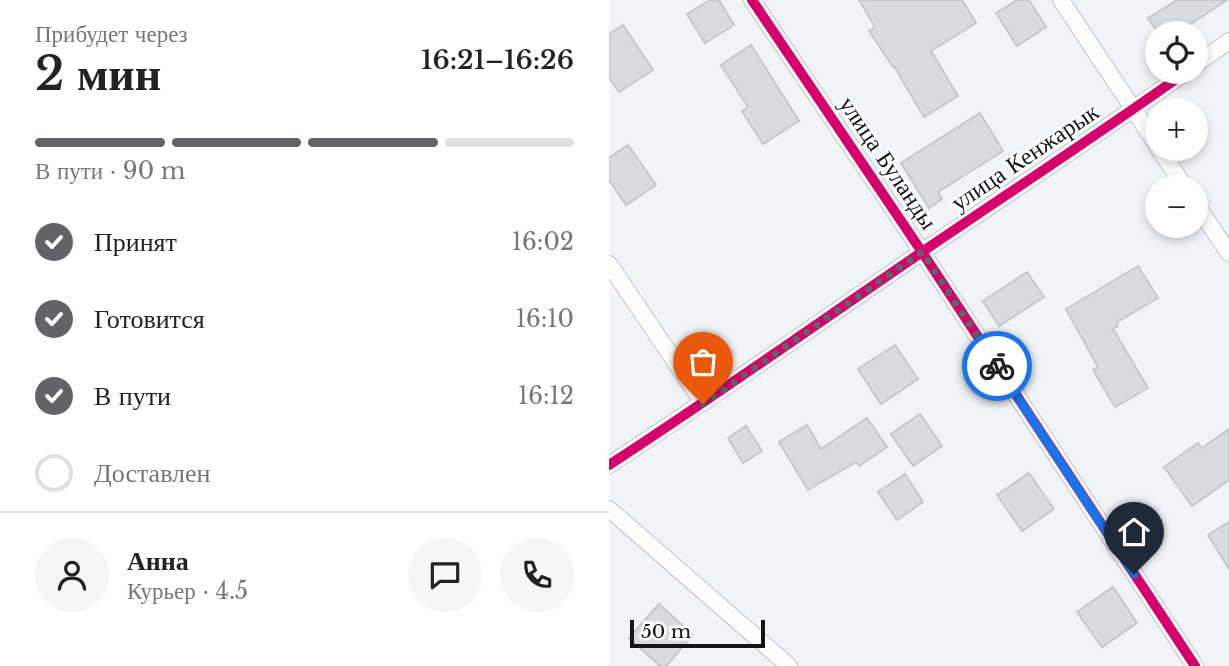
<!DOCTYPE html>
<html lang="ru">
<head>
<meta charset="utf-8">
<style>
	:root { --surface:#fff; --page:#f6f6f6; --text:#222; --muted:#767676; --line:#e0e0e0; --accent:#616366 }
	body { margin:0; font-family:"Libre Baskerville",serif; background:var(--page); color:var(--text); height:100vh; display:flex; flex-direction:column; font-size:26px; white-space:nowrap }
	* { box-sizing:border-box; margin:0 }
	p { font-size:23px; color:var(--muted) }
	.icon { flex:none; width:38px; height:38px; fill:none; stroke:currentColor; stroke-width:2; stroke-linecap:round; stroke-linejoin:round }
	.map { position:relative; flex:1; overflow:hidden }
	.sheet { display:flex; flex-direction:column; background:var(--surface); width:609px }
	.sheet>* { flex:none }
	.buttons { position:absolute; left:536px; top:21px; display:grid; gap:14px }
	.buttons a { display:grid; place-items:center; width:63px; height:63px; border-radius:50%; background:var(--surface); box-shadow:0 4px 10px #0003; font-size:35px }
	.scale { position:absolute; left:21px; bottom:18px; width:135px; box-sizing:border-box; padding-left:7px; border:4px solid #141518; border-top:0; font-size:19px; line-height:24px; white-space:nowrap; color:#141518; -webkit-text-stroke:5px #fff; paint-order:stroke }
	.pin { position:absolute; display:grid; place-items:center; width:60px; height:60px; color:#fff; margin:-72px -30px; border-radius:50% 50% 50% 0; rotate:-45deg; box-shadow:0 0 7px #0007 }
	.pin .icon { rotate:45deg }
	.courier { position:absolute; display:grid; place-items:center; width:70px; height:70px; margin:-35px; border:5px solid #1a73e8; border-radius:50%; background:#fff; color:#222; box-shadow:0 2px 9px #0007 }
	.summary em { font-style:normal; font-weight:600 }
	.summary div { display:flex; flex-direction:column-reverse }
	.summary { display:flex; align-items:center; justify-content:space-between; height:119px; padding:0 35px }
	h1 { font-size:46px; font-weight:600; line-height:52px }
	.bar { display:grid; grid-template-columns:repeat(4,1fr); gap:10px 7px; align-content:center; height:84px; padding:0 35px }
	.bar i { height:9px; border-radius:5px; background:var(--line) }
	.bar .on { background:var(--accent) }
	.bar p { grid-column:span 4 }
	.line { display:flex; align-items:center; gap:18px; padding:0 35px; border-top:2px solid var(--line) }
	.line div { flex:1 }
	.round { display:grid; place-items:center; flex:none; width:74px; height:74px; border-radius:37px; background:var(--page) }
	ol { padding:0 35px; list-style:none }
	li { display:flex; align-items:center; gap:21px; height:77px }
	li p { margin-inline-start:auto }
	li .icon { padding:7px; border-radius:50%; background:var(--accent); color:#fff; stroke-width:4 }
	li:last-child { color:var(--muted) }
	li i { width:38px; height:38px; border:4px solid var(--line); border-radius:50% }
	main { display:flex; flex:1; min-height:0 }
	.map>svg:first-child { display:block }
	.building { fill:#d9dcdf; stroke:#c6c9cc; stroke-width:2 }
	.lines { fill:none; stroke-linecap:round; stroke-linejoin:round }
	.street-casing { stroke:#c1c3c7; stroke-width:18 }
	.street { stroke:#fdfdfe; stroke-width:16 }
	.cycleway-casing { stroke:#fff; stroke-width:15 }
	.cycleway { stroke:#d6006c; stroke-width:10 }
	.done { stroke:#616366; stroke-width:7; stroke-dasharray:0 12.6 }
	.route { stroke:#1a73e8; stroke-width:9 }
	.labels { text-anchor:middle; stroke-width:5; stroke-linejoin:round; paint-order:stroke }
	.street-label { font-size:24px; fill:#141518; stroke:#fff }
</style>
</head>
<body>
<main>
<section class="sheet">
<div class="summary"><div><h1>2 мин</h1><p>Прибудет через</p></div><em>16:21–16:26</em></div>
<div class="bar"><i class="on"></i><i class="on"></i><i class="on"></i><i></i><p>В пути · 90 m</p></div>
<ol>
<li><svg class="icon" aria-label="check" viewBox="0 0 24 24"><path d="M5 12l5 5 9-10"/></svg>Принят<p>16:02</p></li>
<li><svg class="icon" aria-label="check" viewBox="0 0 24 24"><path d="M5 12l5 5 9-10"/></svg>Готовится<p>16:10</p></li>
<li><svg class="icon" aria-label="check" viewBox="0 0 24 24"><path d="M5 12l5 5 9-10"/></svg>В пути<p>16:12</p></li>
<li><i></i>Доставлен</li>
</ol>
<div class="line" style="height:126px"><a class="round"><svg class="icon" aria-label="person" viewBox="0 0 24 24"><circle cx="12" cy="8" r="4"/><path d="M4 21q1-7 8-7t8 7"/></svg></a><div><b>Анна</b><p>Курьер · 4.5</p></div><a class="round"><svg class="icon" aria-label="chat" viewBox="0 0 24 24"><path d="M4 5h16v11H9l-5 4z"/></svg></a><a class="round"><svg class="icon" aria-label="phone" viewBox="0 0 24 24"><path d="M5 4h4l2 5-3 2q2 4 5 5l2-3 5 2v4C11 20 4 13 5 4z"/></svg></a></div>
</section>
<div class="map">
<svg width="620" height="666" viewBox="0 0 620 666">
	<rect width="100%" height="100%" fill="#f0f3f7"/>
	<g class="building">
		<path d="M101 0H110L125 25 96 43 78 14Z"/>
		<path d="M250 0H353L367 23 322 51 349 96 315 117 285 66 284 67 260 31 266 27Z"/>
		<path d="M408 0H420L437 27 408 46 387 13Z"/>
		<path d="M568 0H618L576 28V27L566 33H549L539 18Z"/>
		<path d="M14 25 44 70 10 92 0 78V34Z"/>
		<path d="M142 45 190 121 154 144 133 111 139 107 112 65Z"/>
		<path d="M371 113 394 151 329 192 333 199 320 208 292 163Z"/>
		<path d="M19 145 47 185 17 205 0 180V158Z"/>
		<path d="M529 266 549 298 507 323 509 326 504 329 539 388 506 407 484 370 489 367 457 309Z"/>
		<path d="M418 272 435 297 390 326 374 301Z"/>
		<path d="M286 345 309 379 272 404 249 369Z"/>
		<path d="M311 414 333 446 304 466 282 434Z"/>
		<path d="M258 418 278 447 250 466 247 462 199 490 170 442 198 425 212 449Z"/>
		<path d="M137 426 153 451 134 463 119 438Z"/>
		<path d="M620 429V480L583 506 555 467 589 443 593 448Z"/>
		<path d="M420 473 445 509 413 531 388 495Z"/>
		<path d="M296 474 314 502 288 520 269 492Z"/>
		<path d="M620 522V569L599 535Z"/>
		<path d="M504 587 528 623 493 647 468 612Z"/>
		<path d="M50 604 84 635 57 666H51L20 638Z"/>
	</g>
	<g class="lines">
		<g class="street-casing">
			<g id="street">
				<path d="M143 0 313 252 586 666"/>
				<path d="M452 0 548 145"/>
				<path d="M586 65 620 41"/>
				<path d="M550 149 576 187"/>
				<path d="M586 203 620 253"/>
				<path d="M0 264 94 403"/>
				<path d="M0 465C106 396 209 323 313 252 401 192 490 134 577 72"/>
				<path d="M0 509 180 666"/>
			</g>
		</g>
		<use href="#street" class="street"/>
		<g class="cycleway-casing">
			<g id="cycleway">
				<path d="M143 0 313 252 586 666"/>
				<path d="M0 465C106 396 209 323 313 252 401 192 490 134 577 72"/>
			</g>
		</g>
		<use href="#cycleway" class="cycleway"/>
	</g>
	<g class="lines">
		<path class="done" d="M94 404 313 252 388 366"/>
		<path class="route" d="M388 366 525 574"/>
	</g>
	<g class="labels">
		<g class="street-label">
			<text transform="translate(416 157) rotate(-34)" y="8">улица Кенжарык</text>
			<text transform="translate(279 163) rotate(56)" y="8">улица Буланды</text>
		</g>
	</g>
</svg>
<div class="buttons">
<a><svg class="icon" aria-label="locate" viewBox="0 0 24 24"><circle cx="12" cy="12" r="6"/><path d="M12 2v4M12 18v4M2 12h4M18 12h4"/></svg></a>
<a>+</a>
<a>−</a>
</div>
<div class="scale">50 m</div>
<div class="pin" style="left:94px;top:404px;background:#ea580c"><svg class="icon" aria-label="bag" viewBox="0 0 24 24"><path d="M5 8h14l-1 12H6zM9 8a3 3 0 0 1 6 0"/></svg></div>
<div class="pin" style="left:525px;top:574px;background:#1f2937"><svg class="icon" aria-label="home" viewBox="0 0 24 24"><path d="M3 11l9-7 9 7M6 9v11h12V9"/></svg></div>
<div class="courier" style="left:388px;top:366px"><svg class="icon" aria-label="bike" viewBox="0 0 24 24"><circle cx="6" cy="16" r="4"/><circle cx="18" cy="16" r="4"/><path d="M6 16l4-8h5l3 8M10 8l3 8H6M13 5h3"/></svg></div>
</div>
</main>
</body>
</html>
